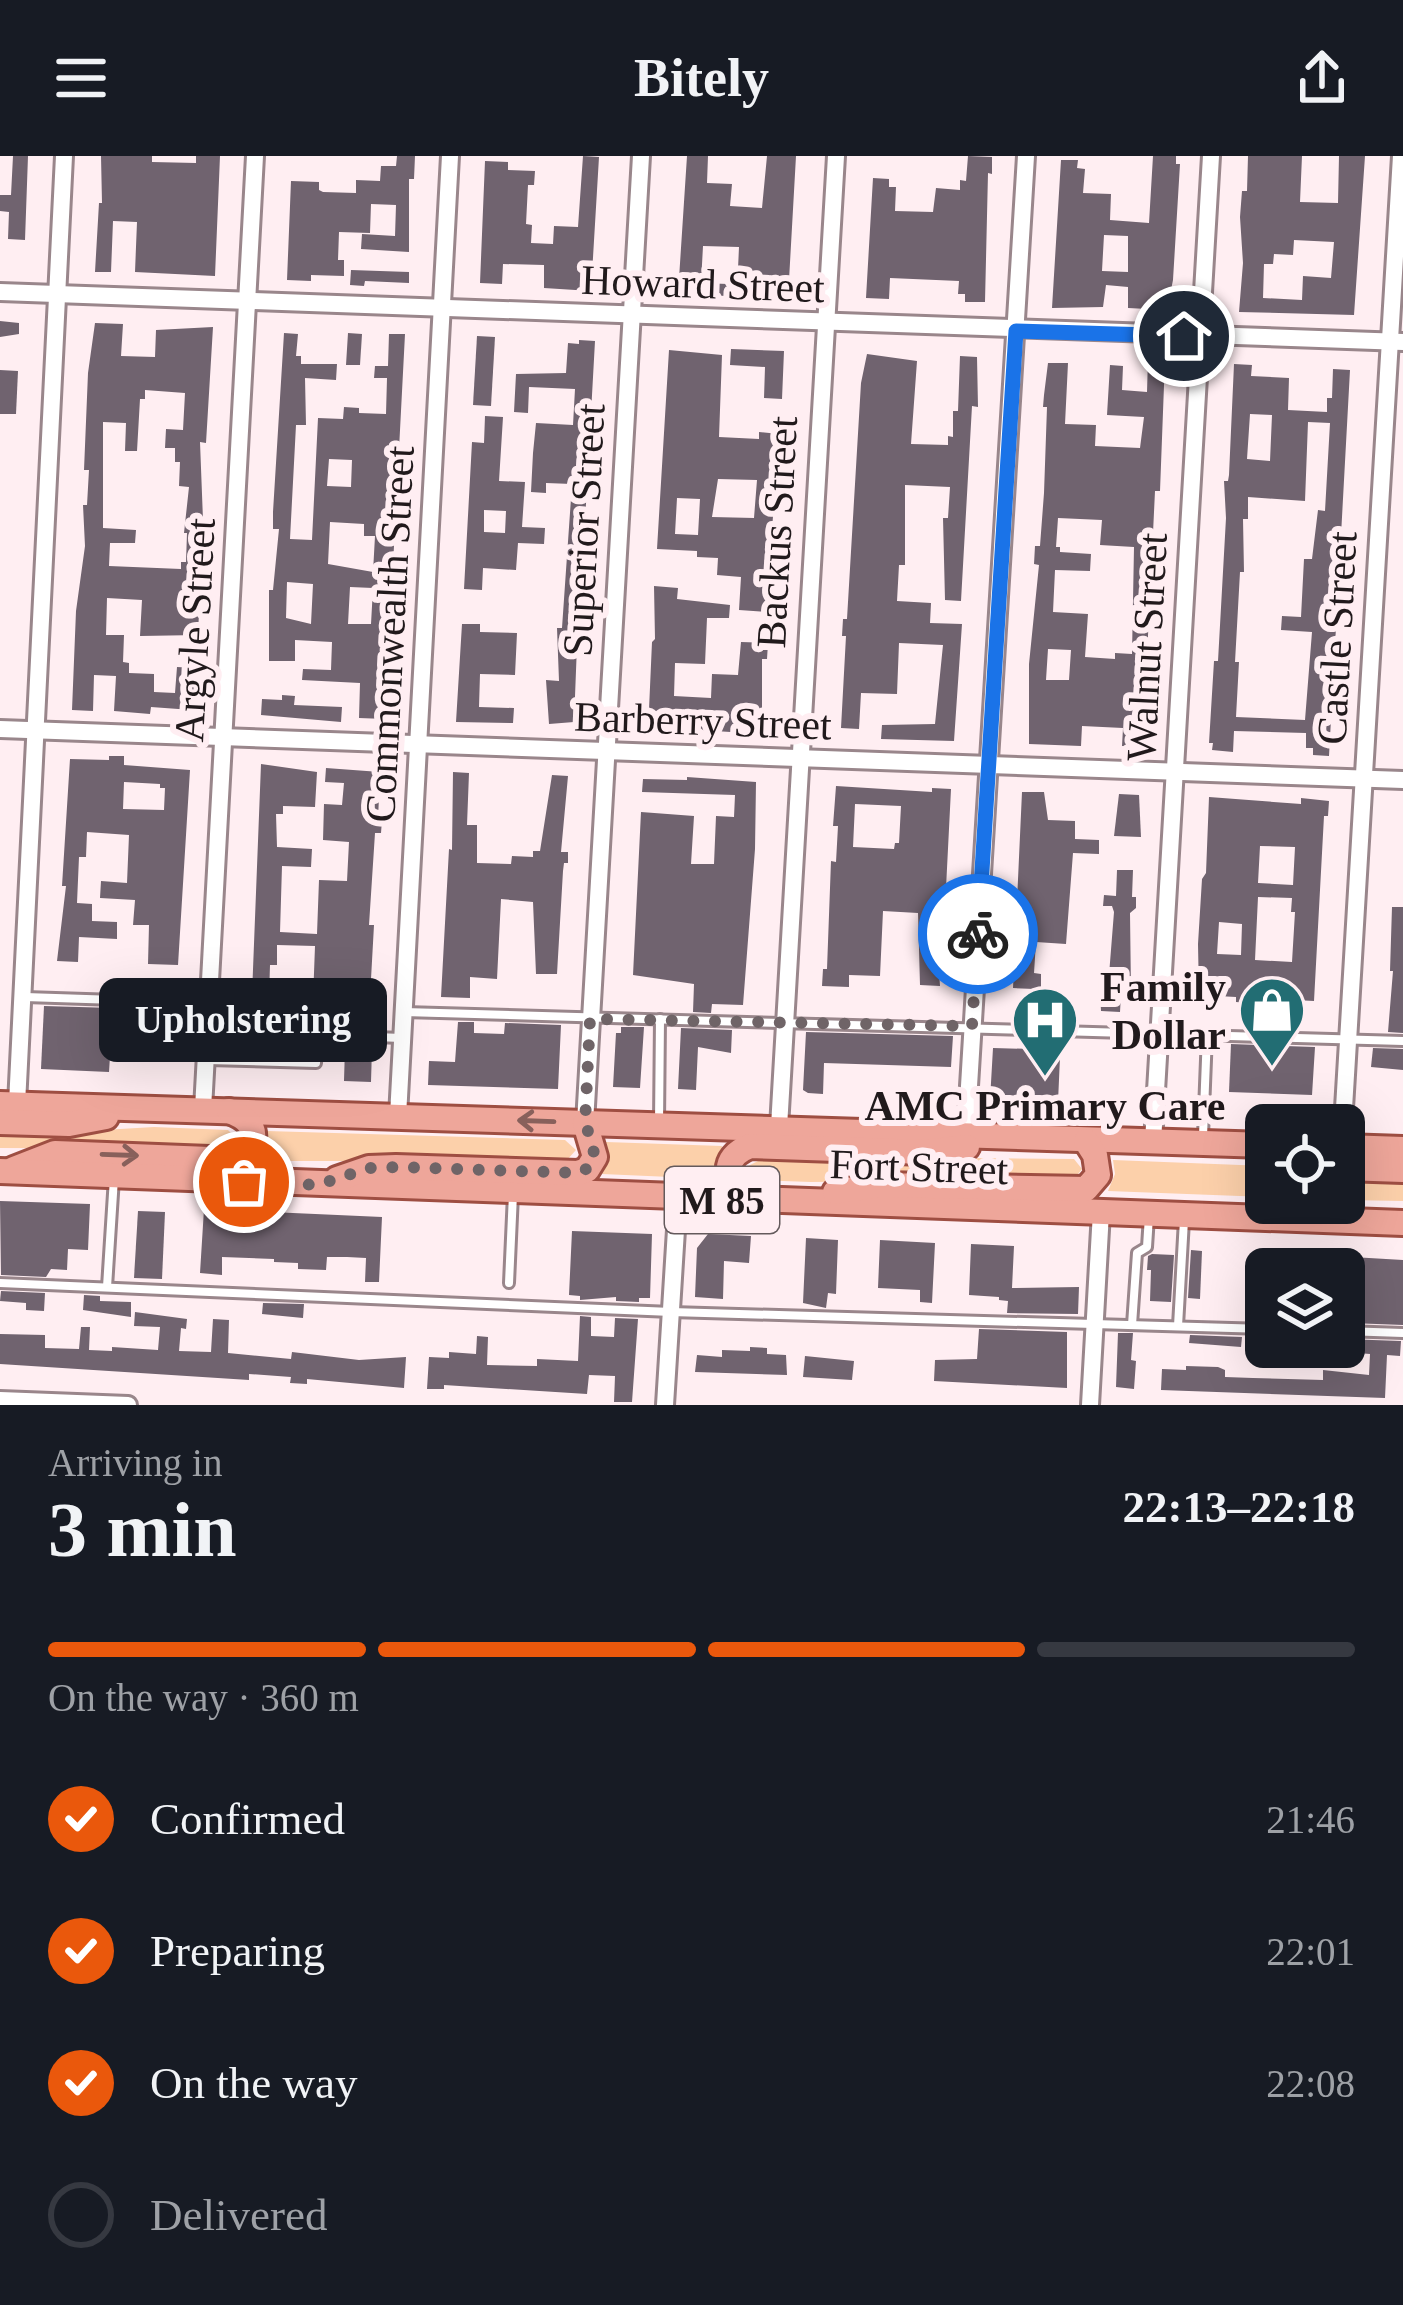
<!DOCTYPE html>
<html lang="en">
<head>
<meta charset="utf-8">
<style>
	:root { --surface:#171b24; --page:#242831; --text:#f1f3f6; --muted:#9ea1a6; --line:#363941; --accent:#ea580c }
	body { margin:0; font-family:"Times New Roman",serif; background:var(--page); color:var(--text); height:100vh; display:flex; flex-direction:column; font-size:45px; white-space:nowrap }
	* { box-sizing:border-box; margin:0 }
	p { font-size:39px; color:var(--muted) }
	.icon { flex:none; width:66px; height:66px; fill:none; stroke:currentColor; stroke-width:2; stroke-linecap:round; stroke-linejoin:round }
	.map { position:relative; height:1249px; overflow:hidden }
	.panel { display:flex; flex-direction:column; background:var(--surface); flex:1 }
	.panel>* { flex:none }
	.tools { position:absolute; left:1245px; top:948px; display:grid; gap:24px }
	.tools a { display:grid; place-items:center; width:120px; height:120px; border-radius:18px; background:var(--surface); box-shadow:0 12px 48px #0002; font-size:60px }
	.pin { position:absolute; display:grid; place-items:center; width:102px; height:102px; color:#fff; margin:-51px; border:6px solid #fff; border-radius:50%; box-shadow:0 3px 12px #0007 }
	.courier { position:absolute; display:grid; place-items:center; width:120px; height:120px; margin:-60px; border:9px solid #1a73e8; border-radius:50%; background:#fff; color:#222; box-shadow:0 3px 15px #0007 }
	.bubble { position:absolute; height:84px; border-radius:18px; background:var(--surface); box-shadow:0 12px 48px #0002; font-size:39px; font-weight:700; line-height:84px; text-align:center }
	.head em { font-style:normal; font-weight:700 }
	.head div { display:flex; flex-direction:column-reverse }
	.head { display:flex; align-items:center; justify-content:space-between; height:204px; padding:0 48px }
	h1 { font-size:78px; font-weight:700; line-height:90px }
	.bar { display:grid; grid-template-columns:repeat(4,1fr); gap:18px 12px; align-content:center; height:144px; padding:0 48px }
	.bar i { height:15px; border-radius:9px; background:var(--line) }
	.bar .selected { background:var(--accent) }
	.bar p { grid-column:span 4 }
	ol { padding:0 48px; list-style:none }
	li { display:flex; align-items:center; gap:36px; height:132px }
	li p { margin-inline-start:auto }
	li .icon { padding:12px; border-radius:50%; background:var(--accent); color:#fff; stroke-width:4 }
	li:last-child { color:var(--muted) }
	li i { width:66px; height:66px; border:6px solid var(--line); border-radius:50% }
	header { display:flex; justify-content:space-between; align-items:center; height:156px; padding:0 48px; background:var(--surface); font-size:54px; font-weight:700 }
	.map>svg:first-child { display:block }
	.green { fill:#fcd0aa }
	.building { fill:#70636f; fill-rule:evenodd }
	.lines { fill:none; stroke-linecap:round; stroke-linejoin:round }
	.lane-casing { stroke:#99868b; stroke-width:14 }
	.street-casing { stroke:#99868b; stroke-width:22 }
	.primary-casing { stroke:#9e4e42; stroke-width:30 }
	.lane { stroke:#fff; stroke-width:8 }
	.street { stroke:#fff; stroke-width:16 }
	.primary { stroke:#eea69a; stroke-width:24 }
	.oneway { stroke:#88605b }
	.done { stroke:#6f6467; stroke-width:12; stroke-dasharray:0 21.6 }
	.route { stroke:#1a73e8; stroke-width:15 }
	.labels { text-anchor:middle; stroke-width:12; stroke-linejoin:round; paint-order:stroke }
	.shield { fill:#ffeef2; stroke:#645a5c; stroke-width:3 }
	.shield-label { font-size:39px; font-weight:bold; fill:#211a1c }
	.street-label { font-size:42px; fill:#211a1c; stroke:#ffeef2 }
	.poi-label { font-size:42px; font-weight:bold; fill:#211a1c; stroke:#ffeef2; text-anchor:end }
</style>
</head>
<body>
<header><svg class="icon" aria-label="menu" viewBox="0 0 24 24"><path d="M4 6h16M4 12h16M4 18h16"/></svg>Bitely<svg class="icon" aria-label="share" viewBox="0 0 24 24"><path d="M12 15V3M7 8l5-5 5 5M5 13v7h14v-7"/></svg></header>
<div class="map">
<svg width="1403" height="1249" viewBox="0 0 1403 1249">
	<rect width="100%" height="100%" fill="#ffeef2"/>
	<g class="green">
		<path d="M154 971 228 974 236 982 235 988 219 993 0 992V974L69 976Z"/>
		<path d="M267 975 565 984 576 994 566 1005H262Z"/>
		<path d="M606 986 722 990 716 1023 602 1018 607 1008Z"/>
		<path d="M768 1000 1074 1003 1082 1013 1074 1023 811 1026 757 1024 748 1018V1010Z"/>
		<path d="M1113 1004 1266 1010V1041L1108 1035 1115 1018Z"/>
		<path d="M1344 1018 1403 1020V1045L1344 1044Z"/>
	</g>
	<g class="building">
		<path d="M13 0H28L25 84 8 83 9 56 0 55V39H11Z"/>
		<path d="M101 0H152V6L196 7V0H220L215 120 135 116 137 66 113 65 111 116H95L99 47H102Z"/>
		<path d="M397 0H415L414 23H409V96L361 93 362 78 395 80 396 49 371 48 370 77 339 76 338 104H344V120L311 119V125L287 124 291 25 319 26V34L323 36 356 37V24L380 25 381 10H396Z"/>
		<path d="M583 0 599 1 591 135 544 132V109L503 108 502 128 480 127 485 5 508 6V14L535 15 534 29H528L526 68 532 69 531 87 553 88 554 70 578 71Z"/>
		<path d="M687 0H708L707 27 732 28 730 50 762 52 767 0H796L788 142 770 141V136L737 135 739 91 703 90 701 127 728 128 727 140 678 138Z"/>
		<path d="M968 0 992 1V18L988 17 985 146H965V138H958L959 125 890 122 889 143 866 142 873 22 889 23V31H896L895 55 933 56 936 32 960 34V24L966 25Z"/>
		<path d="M1153 0H1176V8H1180L1173 124 1167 154 1128 152V131L1106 129 1103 151 1052 152 1061 4H1078L1077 12 1085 13 1083 37 1111 38 1110 64 1149 67ZM1104 79 1128 80V116L1102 115Z"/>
		<path d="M1248 0H1302L1300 46 1338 47 1339 0H1365L1354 159 1239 156 1243 107 1240 61 1242 35H1247ZM1294 84 1334 86 1331 122 1303 120 1302 144 1263 142 1264 108H1273L1274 98 1293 99Z"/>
		<path d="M351 114 409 116V127L365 125 364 130 350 129Z"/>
		<path d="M0 165 19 167V178L0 181Z"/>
		<path d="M95 167 123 168 121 200 155 201 156 174 213 171 206 287 200 286 203 364 198 479 140 480 142 444 107 442 106 479H124L123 506 129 507V517L154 518V536L175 537 177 511 196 512 192 554 151 551 150 558 114 555 116 520 94 519 93 555 72 554 76 455 85 390 83 349H87L89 314H84L88 217ZM145 234 185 237 183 274 166 273 165 292H175V306H180L179 330 189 331 184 377H187L186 406H181V413L109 410 110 387H135L136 374 103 372V266L126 267 125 295H137L140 243H145Z"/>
		<path d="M284 177 298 178 296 200H301V208H337L336 224 305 222 306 269H296L290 383 312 384 318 262 343 263 344 251 359 252V257L386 258 387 222H374L375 210H388L389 178H405L385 563 359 562 360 527 302 524 303 513 331 514 332 486 295 484V505H269V434H273L279 373H273V356ZM329 303 352 304 351 331 327 330ZM330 366 364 368V380H375L373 416 328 408ZM287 426 313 428 311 468 286 462ZM350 431 373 432 371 468H348Z"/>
		<path d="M348 177 362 178 360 209H346Z"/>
		<path d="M477 180 495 181 491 250 473 249Z"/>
		<path d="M579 184 595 185 582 420 584 463H580L577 489 574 566 549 568 546 524 559 525 557 472H562L572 328 546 327V337L531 336 533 297 536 267 573 269 575 233 529 231 528 257 514 256 516 218 566 217 568 187 579 188Z"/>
		<path d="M731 193 784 195 782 243 764 242 765 211 730 209Z"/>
		<path d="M669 194 722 199 719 281 759 283V276L779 278 766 456 739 454 741 421 717 419 718 402 697 401V395L657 393ZM718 323 757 324 754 362 712 361ZM677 342 700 343 698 379 675 378Z"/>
		<path d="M867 198 917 205 911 288 948 289V280L953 281V255H958L960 200 977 201 978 251 972 250 961 445 945 444 943 362H948L950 331 905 329V409H899L897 445 931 447 930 467 962 468 954 585 881 583 882 569 935 568 943 489 899 487 897 538 861 537 859 573 841 572 846 480H842L843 463H847L861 227Z"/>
		<path d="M1148 202 1165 203 1160 335H1155L1150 440 1147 499H1151V511L1145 516 1142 591 1122 590 1123 572 1082 570 1081 590 1029 588V508L1039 409 1034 408 1035 390H1040L1044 337 1047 251H1043L1044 239 1048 207H1068L1065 268 1096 269 1095 290 1140 292 1144 261 1107 259 1110 209 1123 210 1122 234 1147 236ZM1058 362 1102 364 1100 389 1134 391 1132 498 1115 497V503L1085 501 1088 458 1053 456 1055 414 1090 415 1091 398 1060 396V391H1056ZM1048 493 1071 494 1069 524H1046Z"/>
		<path d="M1234 208 1252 209 1251 220 1289 222 1288 254 1327 256V242H1332L1333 213 1350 214 1329 600 1313 599V592H1306V577L1234 575 1233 596 1212 594 1213 587H1209L1214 505H1218L1226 362 1224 325H1228L1229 319ZM1250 258 1272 259 1270 305 1247 303ZM1308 266 1330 267 1325 355 1318 354 1312 403H1304L1301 461 1282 460 1281 474 1312 476 1305 564 1236 561 1239 506H1235L1240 416H1244L1243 363H1248V341L1305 345Z"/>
		<path d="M0 214 18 215 16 258H0Z"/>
		<path d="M485 260 503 261 499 325 525 326 522 371 545 372 544 388 518 387 516 414 483 412 482 434 464 433 472 286 484 287ZM484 354 506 355 505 377 484 376Z"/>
		<path d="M654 430 678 432 677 443 730 449 729 462H707L705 508 675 507 674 540 711 542 712 518 738 519 741 486 768 487 767 503H762V578L699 574V578L648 576 652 486 655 483Z"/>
		<path d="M462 468H480V476L517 477 515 519 480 518 479 551 514 552 513 567 456 566Z"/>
		<path d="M282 539 295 540 294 549 342 551 341 566 261 559 262 543 282 544Z"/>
		<path d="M109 600H124V609L190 614 178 809 148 808 149 769H133L135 744 100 742 101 725 127 727 129 679 87 676 86 701H79L77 747 92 748V765L117 766V783L79 781 78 806 57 805 66 730H62L70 603 109 604ZM124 626 160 628V632H165L164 654 123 653Z"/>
		<path d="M261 608 317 616 315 651 283 650V658H276L277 691 312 693 311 711 282 710 280 776 317 778 319 724 347 725 349 686 323 684 324 648 342 649 344 627 325 626 326 612 380 616 378 664H382L381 677H375L369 769H374L370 841 329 839V844H313L315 790 277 789V809H270L269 840 252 839Z"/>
		<path d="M453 616 469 617 467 669H477V707L511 708 512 700 533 701V695H540L552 619 568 620 561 696H568V707H564L563 715 557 818H536L533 746 501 743 497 823 470 821V842L441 841 449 693 452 694Z"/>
		<path d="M687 621 756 626 755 693 743 849 712 848 711 857 693 856 694 828 633 819 641 656 694 660 691 708H714L716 660 734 661 735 639 642 636 643 623 687 624Z"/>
		<path d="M836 630 932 636V632L951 633 945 752 940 787H937L940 830 920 829 918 757 883 755 880 820 849 819V831L822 830 823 813H827L831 705 836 706 838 670H833ZM855 648 901 650 899 687H895L894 693 853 691Z"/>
		<path d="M1022 636H1044L1048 664 1075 665V683L1099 684V698L1073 697 1066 788 1036 786 1034 817 1041 818V831L1034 833 1013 832Z"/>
		<path d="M1119 638 1139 639 1141 681 1114 680Z"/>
		<path d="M1209 641 1301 648V642L1329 645 1328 660H1324L1314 845 1276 843V849L1259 848 1236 846V841L1199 839 1198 788 1202 723 1206 717ZM1260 690 1295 691 1293 729 1258 727ZM1258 741 1292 742 1291 756H1295L1292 806 1255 804ZM1219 766 1242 768 1241 799 1217 798Z"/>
		<path d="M1117 714H1133L1132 741H1136V752L1130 757 1131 837 1121 838 1120 856 1101 855 1100 837 1101 818 1109 819 1114 756 1112 750H1103L1104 739 1116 740Z"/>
		<path d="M1392 751H1403V877L1388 876 1393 815H1390Z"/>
		<path d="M44 850 113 852 109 916 41 913Z"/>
		<path d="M151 853 186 855 184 892 179 897 168 895 160 886 149 885Z"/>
		<path d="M458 866H474V877L504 878 505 867 561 869 558 933 428 929 429 905 455 906Z"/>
		<path d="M621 871H644L640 932 613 931 616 877H621Z"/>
		<path d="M681 872 732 874 731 897 698 891 696 934 678 933Z"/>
		<path d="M806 876 953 880 951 911 824 907 823 938 808 937 803 934Z"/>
		<path d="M1231 888 1315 891 1312 939 1229 936Z"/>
		<path d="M345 891 372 892 371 926 344 925Z"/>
		<path d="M993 892 1033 893V900L1060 901 1058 946 990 944Z"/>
		<path d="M1373 892 1403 893V914L1371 911Z"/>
		<path d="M0 1045 90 1048 88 1094 68 1093 67 1114 51 1113 46 1121 1 1119Z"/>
		<path d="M204 1053 382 1061 379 1126H365L366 1102 347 1101H327L326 1114 298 1113V1107L274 1106V1103L222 1101V1119L200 1117Z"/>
		<path d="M138 1055 165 1056 162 1123 134 1122Z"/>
		<path d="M572 1075 652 1078 650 1142H639V1146L616 1145V1141L580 1144V1140L569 1139Z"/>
		<path d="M708 1078 751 1080 749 1107 724 1105 723 1143 695 1141 697 1092Z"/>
		<path d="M806 1082 838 1084 836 1138 828 1137 826 1152 803 1147Z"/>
		<path d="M880 1084 935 1087 932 1147 920 1146V1134L878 1132Z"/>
		<path d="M971 1088 1014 1090 1012 1132 1079 1131 1078 1158 1007 1157 1008 1145 999 1144V1141L969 1139Z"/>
		<path d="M1191 1094 1202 1095 1200 1143 1188 1142Z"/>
		<path d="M1152 1098 1174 1099 1171 1146 1150 1145 1151 1114H1147L1148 1100Z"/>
		<path d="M1352 1101 1403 1104V1169L1350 1167Z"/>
		<path d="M1 1135 45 1137 44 1155 26 1154V1147L0 1145Z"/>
		<path d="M84 1139 100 1140V1145L131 1146V1161L83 1154Z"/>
		<path d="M263 1147 304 1148 303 1162 262 1158Z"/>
		<path d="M135 1156 187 1163 186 1173 181 1172 179 1195 211 1196 213 1163 229 1164 228 1197 291 1203 292 1196 359 1204 406 1201 404 1232 307 1223V1228L290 1227 291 1221 249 1218V1224L0 1208V1178L45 1179V1192L79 1193 81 1171H90L89 1194 112 1195V1191L158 1194 160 1171 134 1170Z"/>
		<path d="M580 1160 591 1161V1180L614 1181 615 1162 638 1163 632 1246H614L615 1220 589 1219 587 1238 444 1229V1233H427L429 1201 449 1202V1196L476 1198 477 1180 488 1181 487 1209 537 1210V1203L578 1205Z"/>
		<path d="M979 1173 1067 1176V1232L934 1225 935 1204 977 1203Z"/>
		<path d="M1118 1177H1133L1131 1204 1136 1205 1134 1233 1116 1231Z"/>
		<path d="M1190 1179 1242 1181 1241 1191 1189 1187Z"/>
		<path d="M1344 1183 1401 1185 1400 1200 1387 1199 1385 1242 1161 1234 1162 1213 1186 1214V1210L1218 1211 1225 1214V1221L1253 1222 1323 1224V1214L1369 1219 1370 1198 1344 1196Z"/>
		<path d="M750 1191 767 1192V1198L786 1199 787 1219 695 1216 697 1199 722 1201V1194L750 1195Z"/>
		<path d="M805 1200 854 1205 852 1224 803 1221Z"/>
	</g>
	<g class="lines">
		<g class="lane-casing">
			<g id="lane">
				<path d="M25 841 208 847"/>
				<path d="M404 856 1403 885"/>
				<path d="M208 874 401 882"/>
				<path d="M208 904 316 907 318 878"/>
				<path d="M659 967 660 863"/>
				<path d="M1203 980 1207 878"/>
				<path d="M0 1127 671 1156 1266 1173"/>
				<path d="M509 1127 513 1038"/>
				<path d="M107 1131 114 1022"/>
				<path d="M1132 1169 1137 1097 1147 1091 1149 1060"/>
				<path d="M1178 1170 1184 1064"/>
				<path d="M1344 1175 1403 1177"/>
			</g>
		</g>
		<g class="street-casing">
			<g id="street">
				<path d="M0 136 1403 186"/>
				<path d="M0 573 1403 624"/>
				<path d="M17 948 64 0"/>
				<path d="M203 953 255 0"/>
				<path d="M398 960 450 0"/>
				<path d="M585 967 641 0"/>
				<path d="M1343 969 1401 0"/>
				<path d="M779 971 836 0"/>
				<path d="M966 979 1026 0"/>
				<path d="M1153 986 1211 0"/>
				<path d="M0 1244 128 1249"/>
				<path d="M665 1249 678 1042"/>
				<path d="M1090 1249 1101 1056"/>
			</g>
		</g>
		<g class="primary-casing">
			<g id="primary">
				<path d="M0 948 1266 989"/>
				<path d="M0 966 69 968 106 961"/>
				<path d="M1344 991 1403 993"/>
				<path d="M1344 1012 1403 1014"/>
				<path d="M14 1013 55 997 235 1004 251 992C258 972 248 962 229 955"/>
				<path d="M0 1015 1403 1067"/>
				<path d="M337 1023 369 1012 396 1011 578 1017 587 1014 595 1001 585 967"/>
				<path d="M835 1036 880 1029 1086 1033 1098 1019 1095 999 1086 985"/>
				<path d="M748 1044C725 1027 719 1002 750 990L925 996 967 991"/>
			</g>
		</g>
		<use href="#lane" class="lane"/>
		<use href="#street" class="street"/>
		<use href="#primary" class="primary"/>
	</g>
	<defs><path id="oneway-shaft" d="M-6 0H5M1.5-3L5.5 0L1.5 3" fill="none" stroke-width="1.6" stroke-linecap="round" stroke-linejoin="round" transform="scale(3)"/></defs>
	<g class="oneway">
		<use href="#oneway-shaft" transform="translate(536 965) rotate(-178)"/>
		<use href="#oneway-shaft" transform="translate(120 999) rotate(2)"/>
	</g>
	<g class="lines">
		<path class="done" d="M244 1026 318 1029 369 1012 396 1011 578 1017 592 1010 594 992 585 967 590 863 972 870 978 778"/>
		<path class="route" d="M978 778 1016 175 1184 180"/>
	</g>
	<defs>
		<g id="shop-pin" transform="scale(3.45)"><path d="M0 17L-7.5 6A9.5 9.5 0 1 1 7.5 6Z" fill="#226d73" stroke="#ffeef2"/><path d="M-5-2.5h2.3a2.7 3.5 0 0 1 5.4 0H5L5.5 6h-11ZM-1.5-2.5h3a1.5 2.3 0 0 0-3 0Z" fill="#fff"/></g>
		<g id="hospital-pin" transform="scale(3.45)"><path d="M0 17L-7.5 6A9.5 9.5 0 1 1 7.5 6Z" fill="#226d73" stroke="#ffeef2"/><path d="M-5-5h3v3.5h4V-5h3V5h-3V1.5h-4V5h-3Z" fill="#fff"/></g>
	</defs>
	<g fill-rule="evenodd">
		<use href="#shop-pin" x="1272" y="854"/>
		<use href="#hospital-pin" x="1045" y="864"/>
	</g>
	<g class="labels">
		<rect class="shield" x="665" y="1011" width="114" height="66" rx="9"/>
		<g class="shield-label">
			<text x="722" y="1058">M 85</text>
		</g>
		<g class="street-label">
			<text transform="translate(703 127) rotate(2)" y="15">Howard Street</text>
			<text transform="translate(583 374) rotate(-87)" y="15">Superior Street</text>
			<text transform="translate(776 376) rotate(-87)" y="15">Backus Street</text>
			<text transform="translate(194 474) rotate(-87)" y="15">Argyle Street</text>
			<text transform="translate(389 478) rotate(-87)" y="15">Commonwealth Street</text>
			<text transform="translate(1336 482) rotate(-87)" y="15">Castle Street</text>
			<text transform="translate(1146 491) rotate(-87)" y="15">Walnut Street</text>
			<text transform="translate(703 564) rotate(2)" y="15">Barberry Street</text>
			<text transform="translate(919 1010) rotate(2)" y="15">Fort Street</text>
		</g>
		<g class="poi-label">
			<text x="1226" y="845">Family<tspan x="1226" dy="48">Dollar</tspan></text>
			<text x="1045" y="964" text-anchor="middle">AMC Primary Care</text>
		</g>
	</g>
</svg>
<div class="tools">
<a><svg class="icon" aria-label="locate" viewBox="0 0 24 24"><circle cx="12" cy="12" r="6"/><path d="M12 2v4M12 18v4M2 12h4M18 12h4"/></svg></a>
<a><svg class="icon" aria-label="layers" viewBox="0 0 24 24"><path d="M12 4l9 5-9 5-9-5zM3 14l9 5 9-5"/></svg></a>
</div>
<div class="pin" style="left:244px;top:1026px;background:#ea580c"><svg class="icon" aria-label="bag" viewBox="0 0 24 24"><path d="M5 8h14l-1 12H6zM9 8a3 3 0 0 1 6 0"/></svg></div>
<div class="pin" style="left:1184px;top:180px;background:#1f2937"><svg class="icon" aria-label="home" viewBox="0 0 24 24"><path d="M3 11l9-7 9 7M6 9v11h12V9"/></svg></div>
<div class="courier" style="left:978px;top:778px"><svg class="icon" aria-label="bike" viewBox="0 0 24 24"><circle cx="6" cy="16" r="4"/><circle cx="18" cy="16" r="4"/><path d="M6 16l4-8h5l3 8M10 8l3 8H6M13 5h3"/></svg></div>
<div class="bubble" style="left:99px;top:822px;width:288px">Upholstering</div>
</div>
<section class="panel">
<div class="head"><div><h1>3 min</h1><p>Arriving in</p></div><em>22:13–22:18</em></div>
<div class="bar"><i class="selected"></i><i class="selected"></i><i class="selected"></i><i></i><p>On the way · 360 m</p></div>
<ol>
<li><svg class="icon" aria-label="check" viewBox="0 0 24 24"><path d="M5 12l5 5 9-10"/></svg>Confirmed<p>21:46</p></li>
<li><svg class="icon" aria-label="check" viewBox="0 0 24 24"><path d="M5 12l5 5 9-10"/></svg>Preparing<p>22:01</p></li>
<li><svg class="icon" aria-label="check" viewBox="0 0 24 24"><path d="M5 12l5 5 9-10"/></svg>On the way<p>22:08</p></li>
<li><i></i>Delivered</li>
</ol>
</section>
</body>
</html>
